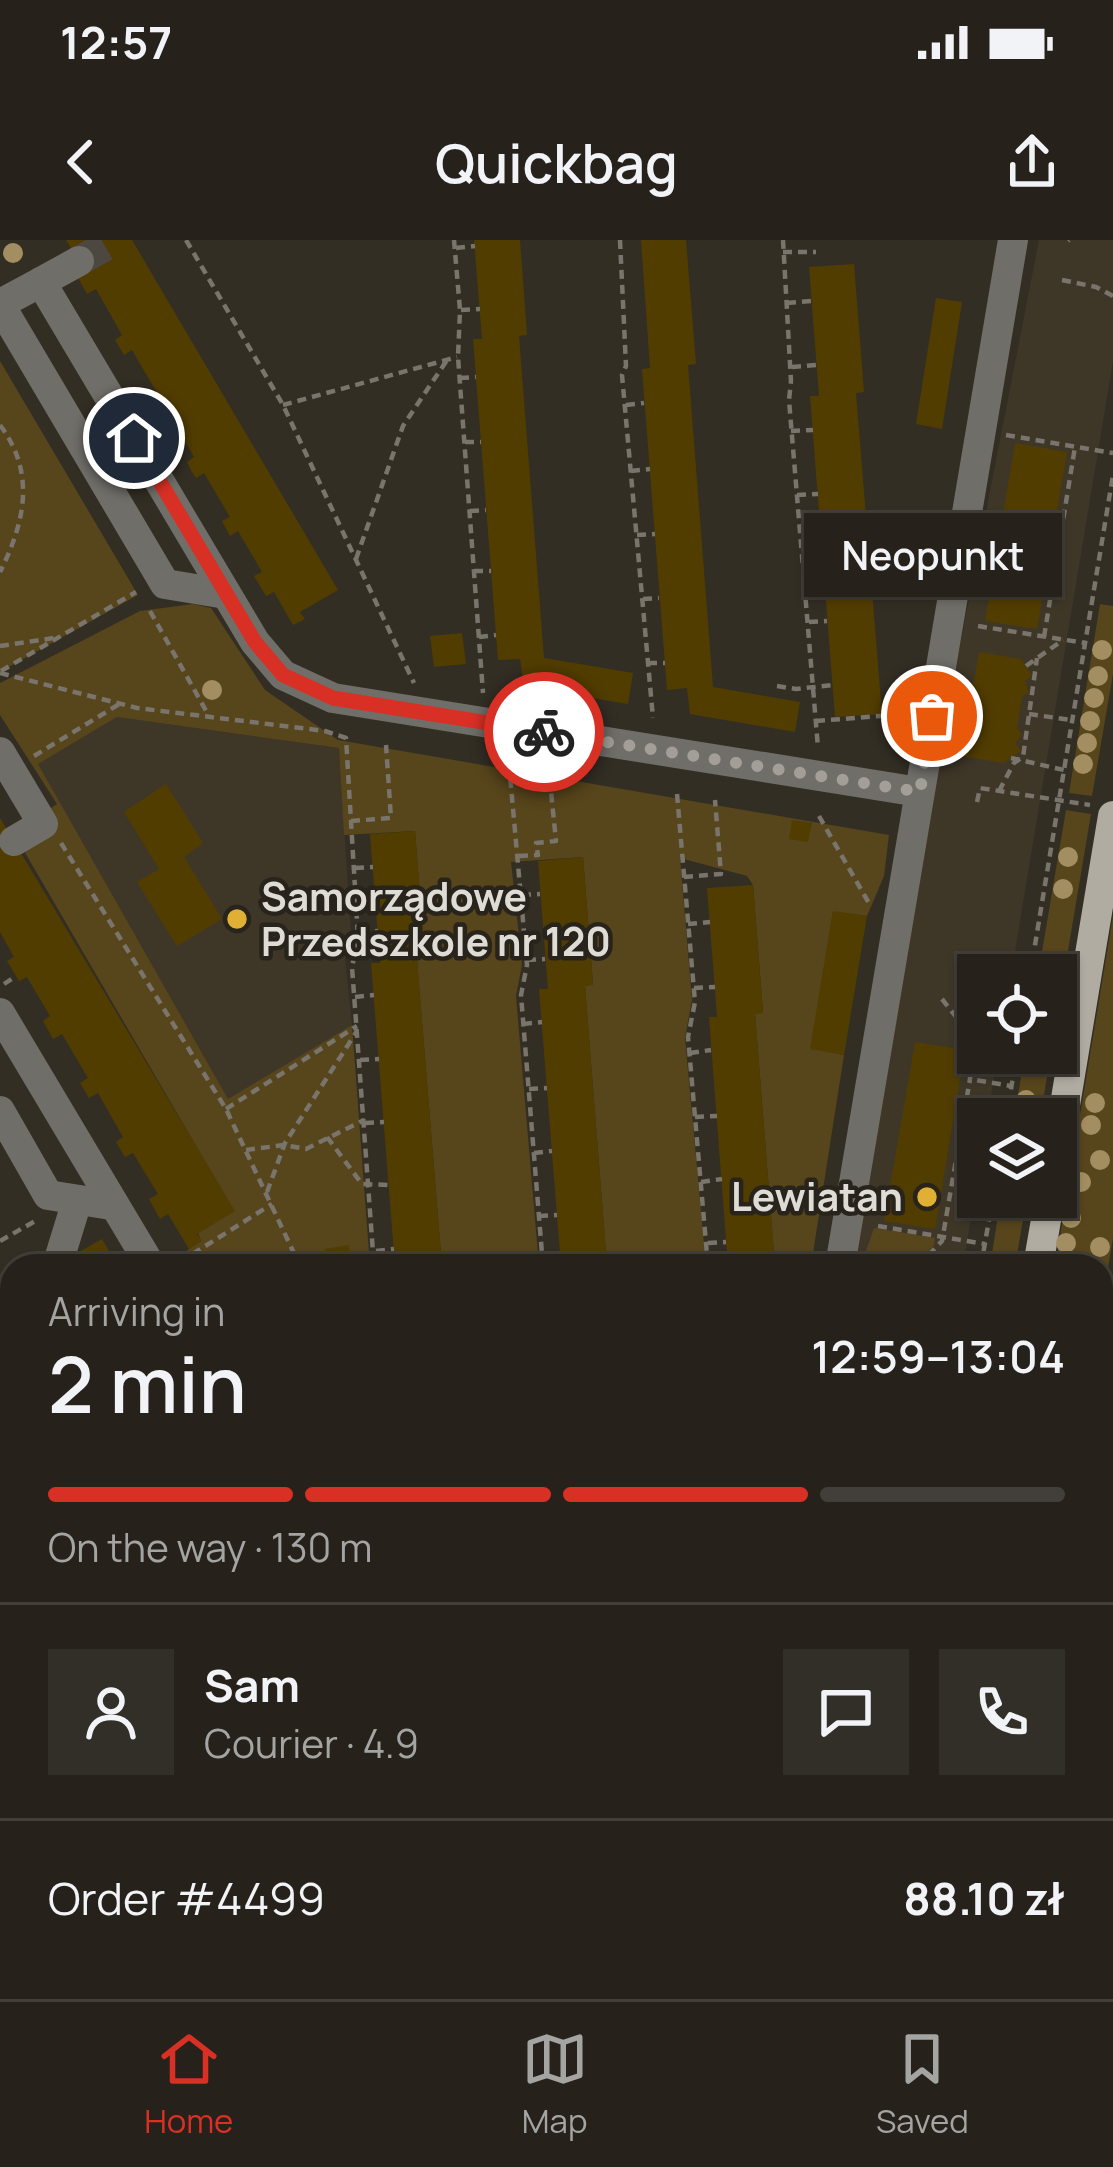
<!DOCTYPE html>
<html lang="en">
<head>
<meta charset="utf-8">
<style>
	:root { --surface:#26221b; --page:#322f28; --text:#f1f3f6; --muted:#a4a4a3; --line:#423f3a; --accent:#d93025 }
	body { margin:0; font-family:Manrope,sans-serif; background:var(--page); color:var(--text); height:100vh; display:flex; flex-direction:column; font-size:45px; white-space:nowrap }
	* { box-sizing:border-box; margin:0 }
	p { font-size:39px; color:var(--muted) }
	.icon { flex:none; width:66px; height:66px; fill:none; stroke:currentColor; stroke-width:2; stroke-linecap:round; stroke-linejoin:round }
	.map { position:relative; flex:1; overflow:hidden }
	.side { position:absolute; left:0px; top:1014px; width:1113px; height:747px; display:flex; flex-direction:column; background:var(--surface); border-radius:36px 36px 0 0; box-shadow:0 3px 9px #0004,0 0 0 3px var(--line) }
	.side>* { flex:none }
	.controls { position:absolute; left:957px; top:714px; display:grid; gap:24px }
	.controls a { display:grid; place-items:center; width:120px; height:120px; border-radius:0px; background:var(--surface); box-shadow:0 3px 9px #0004,0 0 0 3px var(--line); font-size:60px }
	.pin { position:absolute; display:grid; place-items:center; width:102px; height:102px; color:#fff; margin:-51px; border:6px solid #fff; border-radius:50%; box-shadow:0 3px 12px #0007 }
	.courier { position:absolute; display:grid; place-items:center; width:120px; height:120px; margin:-60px; border:9px solid #d93025; border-radius:50%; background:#fff; color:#222; box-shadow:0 3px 15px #0007 }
	.bubble { position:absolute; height:84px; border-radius:0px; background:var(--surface); box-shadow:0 3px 9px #0004,0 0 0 3px var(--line); font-size:39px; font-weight:600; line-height:84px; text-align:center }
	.overview em { font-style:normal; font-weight:600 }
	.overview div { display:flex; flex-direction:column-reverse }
	.overview { display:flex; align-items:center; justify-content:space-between; height:204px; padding:0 48px }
	h1 { font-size:78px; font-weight:600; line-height:90px }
	.bar { display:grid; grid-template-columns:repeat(4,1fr); gap:18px 12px; align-content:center; height:144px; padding:0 48px }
	.bar i { height:15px; border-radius:9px; background:var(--line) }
	.bar .selected { background:var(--accent) }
	.bar p { grid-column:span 4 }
	.line { display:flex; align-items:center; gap:30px; padding:0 48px; border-top:3px solid var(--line) }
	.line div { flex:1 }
	.round { display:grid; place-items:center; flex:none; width:126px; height:126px; border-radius:0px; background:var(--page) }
	.status { display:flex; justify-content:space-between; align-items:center; height:84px; padding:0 60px; background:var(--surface); direction:ltr }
	.status svg { height:33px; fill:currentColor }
	header { display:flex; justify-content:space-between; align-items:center; height:156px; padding:0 48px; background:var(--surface); font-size:54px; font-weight:600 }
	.menu { display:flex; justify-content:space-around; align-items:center; height:168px; border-top:3px solid var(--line); background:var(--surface); font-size:33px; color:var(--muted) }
	.menu a { display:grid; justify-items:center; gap:6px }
	.menu .selected { color:var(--accent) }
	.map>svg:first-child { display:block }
	.built { fill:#3e3728 }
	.green { fill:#57451b }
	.building { fill:#523d01 }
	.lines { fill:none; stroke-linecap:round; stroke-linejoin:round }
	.minor-tunnel { stroke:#4d483f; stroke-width:30; stroke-dasharray:30 15; stroke-linecap:butt }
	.path { stroke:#79746c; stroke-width:4.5; stroke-dasharray:9 6; stroke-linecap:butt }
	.minor { stroke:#706e69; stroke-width:30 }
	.major { stroke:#b1aca2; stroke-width:30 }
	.tree { fill:#a28e60 }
	.done { stroke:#a39f98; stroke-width:12; stroke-dasharray:0 21.6 }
	.route { stroke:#d93025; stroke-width:15 }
	.poi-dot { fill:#e0b034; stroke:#29241b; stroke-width:4.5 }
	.labels { text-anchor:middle; stroke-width:9; stroke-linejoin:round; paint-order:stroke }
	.poi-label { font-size:39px; font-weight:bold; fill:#dfdcd6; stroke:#29241b; text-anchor:start }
</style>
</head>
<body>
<div class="status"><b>12:57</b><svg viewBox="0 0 49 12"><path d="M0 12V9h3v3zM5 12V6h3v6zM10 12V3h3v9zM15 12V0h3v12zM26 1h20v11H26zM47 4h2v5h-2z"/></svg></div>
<header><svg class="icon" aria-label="back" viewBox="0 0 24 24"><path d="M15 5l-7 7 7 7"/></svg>Quickbag<svg class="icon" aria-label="share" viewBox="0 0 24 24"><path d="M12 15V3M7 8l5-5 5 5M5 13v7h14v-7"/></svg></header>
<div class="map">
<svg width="1113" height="1759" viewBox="0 0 1113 1759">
	<rect width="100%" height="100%" fill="#332e24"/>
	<g class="built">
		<path d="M1039 0H1113V121L1011 735H978V813H998L987 879H978V935L963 1026H853L936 529Z"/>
		<path d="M117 477 339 508 351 696 345 719 352 785 228 860 37 524Z"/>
	</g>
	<g class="green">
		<path d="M0 121 138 355 0 432Z"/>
		<path d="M193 364 211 368 265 450 338 500 889 595 884 636 867 676 833 672 811 808 844 815 811 1026H775L755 774 763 772 753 645 747 636 680 618 692 760 685 798 706 1026H607L585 746 593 744 583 617 511 622 522 725 516 756 539 1026H442L417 720 425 718 415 591 344 595 339 508 117 477 38 524 228 859 352 785 370 1026H176L171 1021 201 1001 198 993 234 971 20 604 41 575 57 564 0 475V443L140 371Z"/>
		<path d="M1100 364 1113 366V434L1092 556 1069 553Z"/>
		<path d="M1066 570 1091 574 1056 782V735H1038Z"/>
		<path d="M1113 676V998L1101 1070V1026H1055Z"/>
		<path d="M1025 813H1051L1040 879H1014Z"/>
		<path d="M1001 957H1027L1015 1026H990Z"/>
		<path d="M874 988 935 998 934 1005 914 1026H861Z"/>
		<path d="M12 1202V1383L0 1362V1203Z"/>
		<path d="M1113 1242V1384L1101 1456V1315Z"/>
	</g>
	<g class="building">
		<path d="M66 0H132L338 350 300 372 305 379 293 385 274 352 266 356 254 336 262 332 238 291 230 296 222 281 230 277 204 233 196 238 192 232 187 222 194 217 169 173 161 178 152 163 160 158 132 110 124 115 115 100 122 95 96 49 87 54 78 38 87 33Z"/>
		<path d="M474 0H520L527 95 519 96 544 418 633 433 628 464 524 447 520 419 498 420 473 99H482Z"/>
		<path d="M641 0H686L696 124 688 125 713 447 800 462 795 492 690 474 687 448 667 450 642 129 650 128Z"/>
		<path d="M854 24 864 152 856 153 882 474 835 477 810 156H819L809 27Z"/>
		<path d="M936 58 962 62 942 189 916 184Z"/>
		<path d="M1015 203 1067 212 1037 389 985 381Z"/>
		<path d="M462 393 466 424 434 427 430 396Z"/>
		<path d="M979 412 1021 419 1032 436 1025 441 1029 452 1022 457 1017 488 1022 495 1015 503 1021 511 1003 523 961 516Z"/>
		<path d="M166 544 203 603 184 617 222 679 177 706 137 642 159 629 124 572Z"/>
		<path d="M0 578 235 971 197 994 202 1001 189 1009 168 974 160 979 149 959 158 954 133 913 125 917 116 902 123 897 98 853 89 858 80 843 88 838 62 794 53 799 43 781 50 776 27 737 19 741 7 721 14 717 0 692Z"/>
		<path d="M792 580 812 583 808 602 789 599Z"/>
		<path d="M415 591 425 719 417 720 442 1026H395L371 723H380L370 594Z"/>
		<path d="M583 617 593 745 585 746 607 1026H561L539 749H548L538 621Z"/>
		<path d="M753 645 763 773 755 774 775 1026H728L709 777H717L707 648Z"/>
		<path d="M833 671 867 676 844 815 810 809Z"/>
		<path d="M915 802 965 810 935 989 884 981Z"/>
		<path d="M102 999 118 1026H87L79 1012Z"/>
		<path d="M349 1005 352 1026H327L325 1009Z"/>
		<path d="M0 1370 12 1390V1504L0 1484Z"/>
		<path d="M1109 1702 1113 1703V1759H1100Z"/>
	</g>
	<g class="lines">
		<path class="minor-tunnel" d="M79 21 116 0"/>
		<g class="path">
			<path d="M186 0 283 165 414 443"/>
			<path d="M454 0 460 70 458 117 483 453"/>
			<path d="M620 0 626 126 622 135 653 478"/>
			<path d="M783 0 791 141 789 160 818 508"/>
			<path d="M1068 1 1069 0"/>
			<path d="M456 8 475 6"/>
			<path d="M783 12H816"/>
			<path d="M1062 40 1096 47 1113 56"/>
			<path d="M787 63 811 61"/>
			<path d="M461 70 480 69"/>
			<path d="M792 127 817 125"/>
			<path d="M460 138 476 137"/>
			<path d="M283 165 457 117"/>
			<path d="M626 165 644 163"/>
			<path d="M0 185C36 233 25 282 0 332"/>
			<path d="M791 191 813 190"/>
			<path d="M1006 195 1113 213"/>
			<path d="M465 202H481"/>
			<path d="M631 231 650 229"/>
			<path d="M797 255 818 254"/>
			<path d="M470 271 486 270"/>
			<path d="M637 295 655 294"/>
			<path d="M356 319 403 186 447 120"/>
			<path d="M804 320 823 319"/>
			<path d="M474 331H491"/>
			<path d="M643 359 659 358"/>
			<path d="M150 371 209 476"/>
			<path d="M809 382 827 381"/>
			<path d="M978 386 1085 403"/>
			<path d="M479 397 496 395"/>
			<path d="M1044 397 1075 207"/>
			<path d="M0 406 54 398"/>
			<path d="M648 423H665"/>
			<path d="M1026 426 1063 400"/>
			<path d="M1 431 136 352"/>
			<path d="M0 433 137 468 325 491 346 498 358 698 352 727 374 1026"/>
			<path d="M777 446 796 449 833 445"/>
			<path d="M1029 474 1071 480"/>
			<path d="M816 481 906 474"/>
			<path d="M34 516 121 463"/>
			<path d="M1011 518 1064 530"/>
			<path d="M509 524 527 725 521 755 543 1026"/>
			<path d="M999 551 1014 523 1023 517 1037 418"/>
			<path d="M677 554 695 762 688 797 708 1026"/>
			<path d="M977 562 980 548 1090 565"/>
			<path d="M819 576 870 665"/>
			<path d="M351 581 391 578 386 505"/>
			<path d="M61 603 226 869 300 1026"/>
			<path d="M519 616 538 615 536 603 556 601 549 532"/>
			<path d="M355 628 373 627"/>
			<path d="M684 637 721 634 715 560"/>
			<path d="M522 655 540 654"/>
			<path d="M688 684 710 682"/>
			<path d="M360 692 378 691"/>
			<path d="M527 720 545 719"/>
			<path d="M1030 735 1113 235"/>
			<path d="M4 744 16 736"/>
			<path d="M694 748 715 747"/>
			<path d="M355 757 374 755"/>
			<path d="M942 759 957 778 975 785 970 839 1011 846"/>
			<path d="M523 784 542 782"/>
			<path d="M690 813 711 810"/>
			<path d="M360 820 379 819"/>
			<path d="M529 849 547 848"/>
			<path d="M226 869 357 786"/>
			<path d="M695 877 717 876"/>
			<path d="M1006 879 1017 813"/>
			<path d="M365 883 384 882"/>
			<path d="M327 897 362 944 389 945"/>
			<path d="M246 910 284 905 306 909 364 880"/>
			<path d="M534 913 552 911"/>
			<path d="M701 942 722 939"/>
			<path d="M267 952 285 903 357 791"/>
			<path d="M539 976 557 975"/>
			<path d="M878 986 985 1004"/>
			<path d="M0 1001 37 980"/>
			<path d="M708 1003 726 1002"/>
			<path d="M376 1011 394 1009"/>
			<path d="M180 1022 272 964"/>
			<path d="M918 1026 942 1001 970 839"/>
			<path d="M981 1026 993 957"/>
			<path d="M1101 1203 1113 1205"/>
			<path d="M0 1207 12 1206"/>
			<path d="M0 1300 12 1317"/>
			<path d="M1101 1512 1113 1438"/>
			<path d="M149 1749 154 1759"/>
			<path d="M284 1749 290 1759"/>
			<path d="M610 1749 611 1759"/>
			<path d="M844 1759 848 1749"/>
			<path d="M1053 1759 1056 1749"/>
		</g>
		<g class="minor">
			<path d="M41 42 79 21"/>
			<path d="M0 64 41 42 255 402 283 435 333 458 919 552"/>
			<path d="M0 65 165 344 226 354"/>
			<path d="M0 512 43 584 14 601"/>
			<path d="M0 773 151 1026"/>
			<path d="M0 871 48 955 111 965"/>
			<path d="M57 1026 77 961"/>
			<path d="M840 1026 1013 0"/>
			<path d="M0 1060 12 1053"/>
			<path d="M0 1563 12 1583"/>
			<path d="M0 1715 12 1727"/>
			<path d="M35 1749 46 1759"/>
			<path d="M435 1749 498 1759"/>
			<path d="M717 1759 719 1749"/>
		</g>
		<g class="major">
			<path d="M1056 919 1113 576"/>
			<path d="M1038 1026 1050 957"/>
			<path d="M1101 1169 1113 1096"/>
			<path d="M903 1759 906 1749"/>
			<path d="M993 1759 995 1749"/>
		</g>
	</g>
	<g class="tree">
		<circle cx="13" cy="13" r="10"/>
		<circle cx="1102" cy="410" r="10"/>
		<circle cx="1098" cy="436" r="10"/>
		<circle cx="212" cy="450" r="10"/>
		<circle cx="1094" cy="458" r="10"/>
		<circle cx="1090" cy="481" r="10"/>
		<circle cx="1087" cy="503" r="10"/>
		<circle cx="1083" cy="524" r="10"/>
		<circle cx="1068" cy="617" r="10"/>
		<circle cx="1063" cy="649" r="10"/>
		<circle cx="1051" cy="724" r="10"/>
		<circle cx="1026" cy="860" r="10"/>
		<circle cx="1095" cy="863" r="10"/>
		<circle cx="1091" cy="885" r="10"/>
		<circle cx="1100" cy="920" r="10"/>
		<circle cx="1081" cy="942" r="10"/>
		<circle cx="1071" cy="978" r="10"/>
		<circle cx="1066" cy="1003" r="10"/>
		<circle cx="1100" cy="1007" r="10"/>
	</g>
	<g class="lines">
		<path class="done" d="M544 492 920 552 932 476"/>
		<path class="route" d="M134 198 255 402 283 435 333 458 544 492"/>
	</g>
	<g class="poi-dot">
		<circle cx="237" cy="679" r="12"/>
		<circle cx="927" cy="957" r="12"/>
	</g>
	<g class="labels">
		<g class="poi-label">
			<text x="261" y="671">Samorządowe<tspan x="261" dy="45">Przedszkole nr 120</tspan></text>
			<text x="903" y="971" text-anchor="end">Lewiatan</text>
		</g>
	</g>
</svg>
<div class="controls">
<a><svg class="icon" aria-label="locate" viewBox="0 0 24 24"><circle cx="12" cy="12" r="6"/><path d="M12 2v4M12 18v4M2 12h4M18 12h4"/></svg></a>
<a><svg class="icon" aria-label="layers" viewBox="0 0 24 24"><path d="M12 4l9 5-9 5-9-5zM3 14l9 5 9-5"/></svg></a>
</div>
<div class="pin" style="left:932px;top:476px;background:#ea580c"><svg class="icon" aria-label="bag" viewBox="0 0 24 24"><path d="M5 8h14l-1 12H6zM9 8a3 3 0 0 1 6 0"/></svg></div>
<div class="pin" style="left:134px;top:198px;background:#1f2937"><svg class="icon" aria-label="home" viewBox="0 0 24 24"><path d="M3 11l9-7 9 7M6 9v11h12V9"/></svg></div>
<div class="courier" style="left:544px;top:492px"><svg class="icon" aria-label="bike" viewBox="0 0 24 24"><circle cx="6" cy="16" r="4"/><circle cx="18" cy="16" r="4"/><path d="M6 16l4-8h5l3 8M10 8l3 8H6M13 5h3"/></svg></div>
<div class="bubble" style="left:804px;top:273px;width:258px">Neopunkt</div>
<section class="side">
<div class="overview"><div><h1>2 min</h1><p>Arriving in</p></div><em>12:59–13:04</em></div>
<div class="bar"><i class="selected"></i><i class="selected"></i><i class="selected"></i><i></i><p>On the way · 130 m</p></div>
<div class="line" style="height:216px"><a class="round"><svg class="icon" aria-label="person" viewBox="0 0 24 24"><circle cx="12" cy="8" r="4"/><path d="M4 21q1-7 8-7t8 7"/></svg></a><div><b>Sam</b><p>Courier · 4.9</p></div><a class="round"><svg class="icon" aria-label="chat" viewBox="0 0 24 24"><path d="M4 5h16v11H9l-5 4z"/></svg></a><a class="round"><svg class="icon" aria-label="phone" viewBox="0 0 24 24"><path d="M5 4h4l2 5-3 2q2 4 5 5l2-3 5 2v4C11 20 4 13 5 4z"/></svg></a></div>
<div class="line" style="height:156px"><div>Order #4499</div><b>88.10 zł</b></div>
</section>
</div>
<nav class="menu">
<a class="selected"><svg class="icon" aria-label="home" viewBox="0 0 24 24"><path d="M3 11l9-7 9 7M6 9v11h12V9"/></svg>Home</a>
<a><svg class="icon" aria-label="map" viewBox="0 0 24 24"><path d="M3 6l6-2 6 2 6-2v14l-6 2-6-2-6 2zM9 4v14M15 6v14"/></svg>Map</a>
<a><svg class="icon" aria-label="saved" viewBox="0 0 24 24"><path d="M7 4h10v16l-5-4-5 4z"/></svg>Saved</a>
</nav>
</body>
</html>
